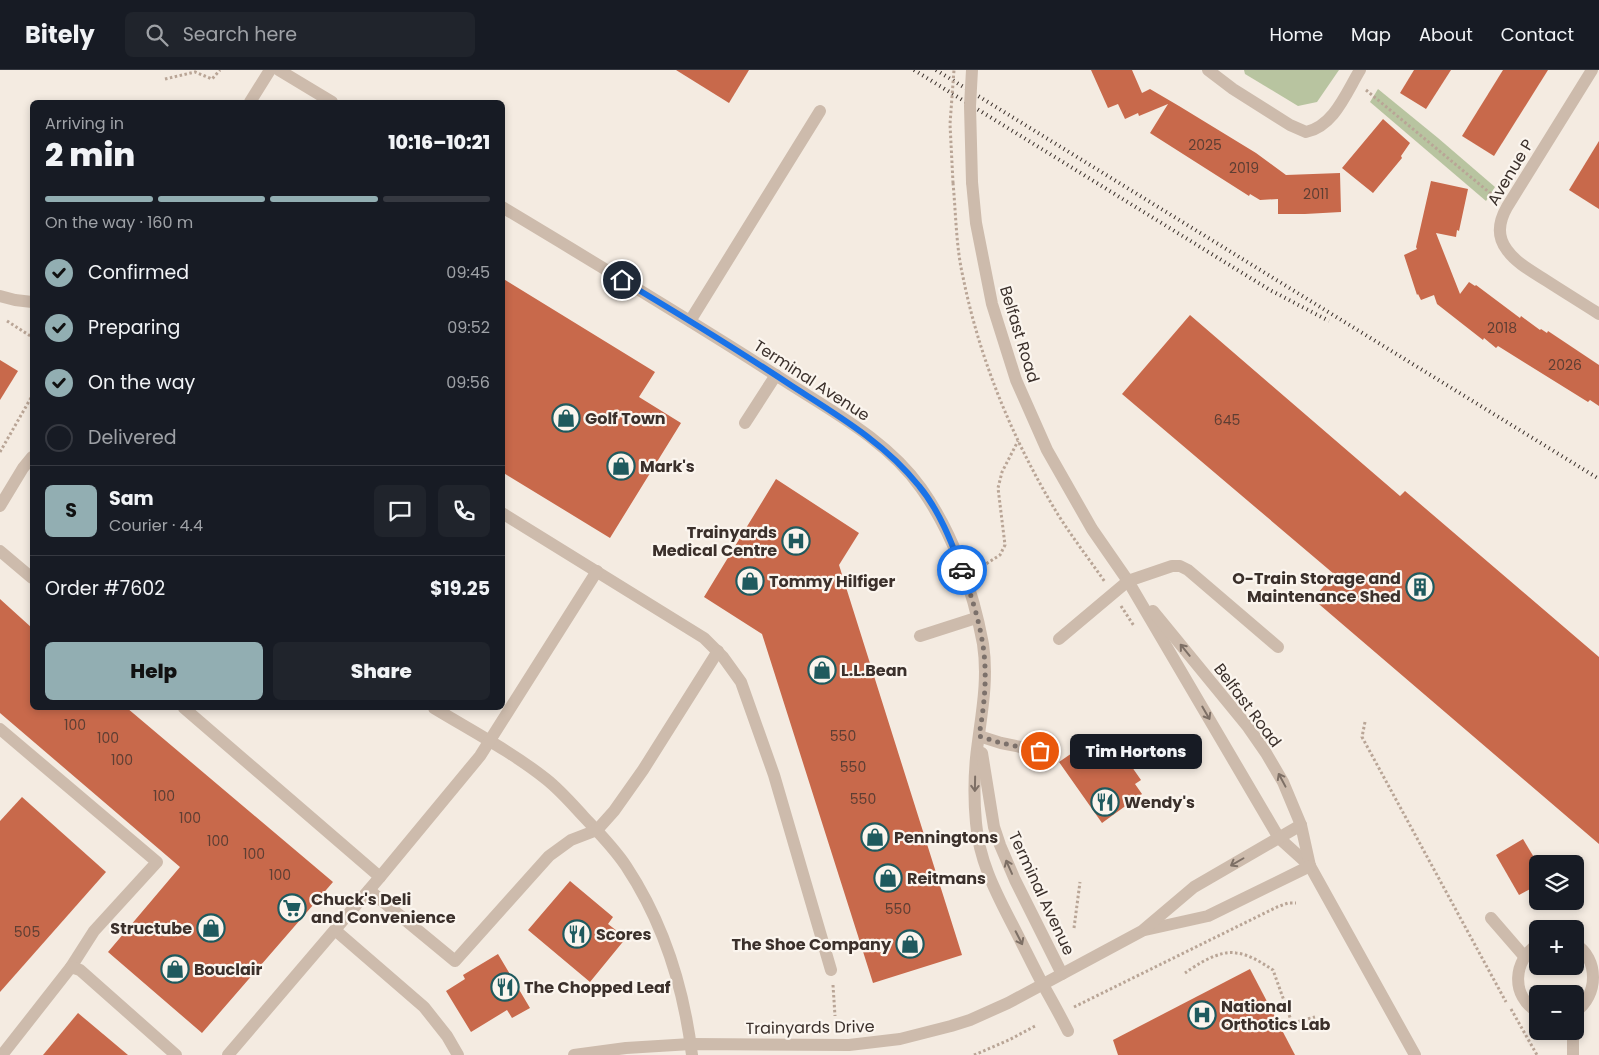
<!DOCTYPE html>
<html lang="en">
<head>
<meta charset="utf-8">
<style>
	:root { --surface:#171b24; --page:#20242c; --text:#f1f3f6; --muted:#9ea1a6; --line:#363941; --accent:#92aeb2 }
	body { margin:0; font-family:Poppins,sans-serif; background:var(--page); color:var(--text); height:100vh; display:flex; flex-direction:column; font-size:19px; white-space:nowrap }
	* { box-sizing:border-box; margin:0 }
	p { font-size:16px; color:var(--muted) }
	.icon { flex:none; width:28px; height:28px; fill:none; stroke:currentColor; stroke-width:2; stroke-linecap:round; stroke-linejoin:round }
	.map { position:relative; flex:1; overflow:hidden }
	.side { position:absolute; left:30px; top:30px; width:475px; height:610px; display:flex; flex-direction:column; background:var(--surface); border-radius:8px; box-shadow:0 2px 8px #0003 }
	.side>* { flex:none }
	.fabs { position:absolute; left:1529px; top:785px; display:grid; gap:10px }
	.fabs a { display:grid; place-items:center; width:55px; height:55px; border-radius:8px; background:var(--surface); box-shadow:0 2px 8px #0003; font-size:25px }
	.pin { position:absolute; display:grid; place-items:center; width:42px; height:42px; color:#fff; margin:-21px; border:2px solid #fff; border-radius:50%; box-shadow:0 1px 5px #0007 }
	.courier { position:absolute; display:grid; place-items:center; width:50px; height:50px; margin:-25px; border:4px solid #1a73e8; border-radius:50%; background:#fff; color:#222; box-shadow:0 1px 6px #0007 }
	.bubble { position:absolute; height:35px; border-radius:8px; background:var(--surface); box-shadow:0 2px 8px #0003; font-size:16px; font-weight:800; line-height:35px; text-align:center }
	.head em { font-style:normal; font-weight:800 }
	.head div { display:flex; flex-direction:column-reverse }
	.head { display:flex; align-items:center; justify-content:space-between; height:85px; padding:0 15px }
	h1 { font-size:32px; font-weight:800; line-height:38px }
	.bar { display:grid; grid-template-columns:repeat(4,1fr); gap:8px 5px; align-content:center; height:60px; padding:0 15px }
	.bar i { height:6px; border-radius:4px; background:var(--line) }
	.bar .current { background:var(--accent) }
	.bar p { grid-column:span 4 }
	.line { display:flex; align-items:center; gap:12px; padding:0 15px; border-top:1px solid var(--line) }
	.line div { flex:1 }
	.round { display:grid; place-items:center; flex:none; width:52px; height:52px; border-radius:8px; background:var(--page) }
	ol { padding:0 15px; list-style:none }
	li { display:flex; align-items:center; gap:15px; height:55px }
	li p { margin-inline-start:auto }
	li .icon { padding:5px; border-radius:50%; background:var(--accent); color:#111; stroke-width:4 }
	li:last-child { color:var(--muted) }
	li i { width:28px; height:28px; border:2px solid var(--line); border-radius:50% }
	.primary-button { display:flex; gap:10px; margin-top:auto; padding:10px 15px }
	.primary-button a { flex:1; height:58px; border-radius:8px; background:var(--accent); color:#111; font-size:20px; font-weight:800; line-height:58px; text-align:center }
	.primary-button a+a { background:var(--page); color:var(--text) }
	header { display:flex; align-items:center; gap:30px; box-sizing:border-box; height:70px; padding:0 25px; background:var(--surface); border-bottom:1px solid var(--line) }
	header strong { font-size:24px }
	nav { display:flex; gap:28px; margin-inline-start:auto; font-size:18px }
	.search { width:350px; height:45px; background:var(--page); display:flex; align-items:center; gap:12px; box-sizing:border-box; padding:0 18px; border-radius:8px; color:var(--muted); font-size:19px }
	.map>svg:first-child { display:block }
	.green { fill:#b8c4a0 }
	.building { fill:#c8694b }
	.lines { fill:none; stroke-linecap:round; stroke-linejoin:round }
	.path { stroke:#b9a596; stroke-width:3; stroke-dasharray:2.5 2.5; stroke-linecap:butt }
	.minor { stroke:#cdbbac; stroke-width:12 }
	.rail { stroke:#3b302b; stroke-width:4; stroke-dasharray:1 4; stroke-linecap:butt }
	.path-bridge { stroke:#b9a596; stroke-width:3; stroke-dasharray:2.5 2.5; stroke-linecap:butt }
	.minor-bridge { stroke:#cdbbac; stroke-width:12 }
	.oneway { stroke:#7d6f65 }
	.done { stroke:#7c716b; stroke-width:5; stroke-dasharray:0 9 }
	.route { stroke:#1a73e8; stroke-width:6 }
	.labels { text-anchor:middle; stroke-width:4.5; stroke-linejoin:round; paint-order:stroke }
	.number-label { font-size:14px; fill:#5e3e33 }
	.street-label { font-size:16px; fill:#3b302b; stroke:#fbf5ee }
	.poi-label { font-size:16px; font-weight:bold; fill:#3b302b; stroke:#fbf5ee; text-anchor:start }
</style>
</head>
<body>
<header>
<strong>Bitely</strong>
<div class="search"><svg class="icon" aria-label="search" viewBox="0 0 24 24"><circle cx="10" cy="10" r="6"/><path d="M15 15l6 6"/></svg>Search here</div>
<nav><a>Home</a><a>Map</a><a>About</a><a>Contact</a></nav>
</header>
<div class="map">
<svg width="1599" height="985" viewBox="0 0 1599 985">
	<rect width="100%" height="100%" fill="#f4ebe1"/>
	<g class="green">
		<path d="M1244 0H1339L1317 32 1298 36 1245 4Z"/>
		<path d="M1378 19 1438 68 1495 117 1486 131 1370 32Z"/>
	</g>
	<g class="building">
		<path d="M676 0H749L729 33Z"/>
		<path d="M1091 0H1132L1142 23 1150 19 1179 36 1256 83 1286 105 1340 103 1341 142 1305 144H1278V129L1260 130 1250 124 1249 126 1150 63 1168 34 1139 46 1138 43 1125 49 1118 34 1108 38Z"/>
		<path d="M1414 0H1451L1426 39 1400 23Z"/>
		<path d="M1503 0H1548L1494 86 1462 66Z"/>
		<path d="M1383 49 1410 73 1401 86 1402 88 1373 123 1342 98Z"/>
		<path d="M1599 71V139L1569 120Z"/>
		<path d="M1431 111 1468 119 1459 161 1457 160 1456 167 1436 163 1460 224 1469 212 1475 216 1476 215 1520 248 1521 246 1540 260 1541 259 1547 263 1548 261 1599 295V336L1590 330 1588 332 1498 276 1496 278 1484 268 1483 270 1437 234 1434 225 1421 230 1418 224 1417 225 1404 185 1417 179 1416 177Z"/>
		<path d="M502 208 655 302 639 327 681 353 610 468 502 402Z"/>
		<path d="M1190 245 1400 426 1405 421 1599 587V774L1313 529 1334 504 1122 324Z"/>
		<path d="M0 290 18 301 0 330Z"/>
		<path d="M776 409 859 463 839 495 962 885 873 913 762 564 704 527Z"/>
		<path d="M0 529 32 558V638H127L333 812 202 963 108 882 180 797 0 643Z"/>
		<path d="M1111 667 1141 710 1135 714 1142 724 1102 753 1059 692 1075 681 1080 689Z"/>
		<path d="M22 727 106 802 0 922V751Z"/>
		<path d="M1523 769 1538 794V815L1519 825 1496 785Z"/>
		<path d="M570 811 613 847 608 854 626 868 590 912 528 860Z"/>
		<path d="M498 884 530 938 512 948 507 940 471 962 446 921 465 909 463 905Z"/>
		<path d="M1250 899 1295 985H1118L1113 970Z"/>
		<path d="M78 943 109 969 128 985H43Z"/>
	</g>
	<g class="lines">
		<g class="path">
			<path d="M165 9 195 2 212 9 220 0"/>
			<path d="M1366 20 1496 128"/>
			<path d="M953 113C956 144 956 177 963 207 980 291 1013 370 1057 443 1072 467 1089 489 1105 512"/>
			<path d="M7 251 32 267"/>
			<path d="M0 382 32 326"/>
			<path d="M978 499 1000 485 1005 475 998 418 1002 402 1018 371"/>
			<path d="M1121 536 1134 556"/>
			<path d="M1365 652 1362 667 1506 932"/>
			<path d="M1074 858 1080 812"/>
			<path d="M1185 903C1198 894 1219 880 1236 883 1249 884 1262 893 1273 900L1292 953 1315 947"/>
			<path d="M833 915 835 946"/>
			<path d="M1074 937 1277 837 1288 833H1296"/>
			<path d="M1511 939 1537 985"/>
			<path d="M974 985 1009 970 1037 955"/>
		</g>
		<g class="minor">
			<path d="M279 0 332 32"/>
			<path d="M1208 0 1233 19 1290 55 1306 62C1334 56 1346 23 1360 0"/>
			<path d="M1592 0 1507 137C1499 151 1496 166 1507 180 1516 193 1533 202 1547 211 1564 222 1582 233 1599 244"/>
			<path d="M250 32 270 0"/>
			<path d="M972 112 976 153 992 234 1016 310 1047 380 1092 459 1128 511 1279 768 1310 796 1415 985"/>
			<path d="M502 137C597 194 692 251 785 311 833 342 888 371 921 418 953 463 973 520 983 574 989 613 980 650 976 688 974 709 974 732 976 753 979 789 994 819 1010 850 1021 871 1031 892 1042 913 1051 929 1060 945 1068 961"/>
			<path d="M0 226 15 230 32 232"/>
			<path d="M690 251 820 41"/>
			<path d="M745 353 776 305"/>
			<path d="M0 436 23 398 32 387"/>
			<path d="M502 443 704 568 723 587 741 612 774 705 831 900"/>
			<path d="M0 481 32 508"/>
			<path d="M1153 541 1248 657 1266 683 1283 712 1301 755 1310 796"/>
			<path d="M920 566 976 548"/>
			<path d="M1059 569 1128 511 1172 496H1180L1188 500 1278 577"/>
			<path d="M184 638 380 807"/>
			<path d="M434 638C472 661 512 682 546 709 560 720 572 734 584 747 599 763 614 778 626 796 663 852 684 919 692 985"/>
			<path d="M0 659 157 792 94 861 71 897"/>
			<path d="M979 666 1001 673 1040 681"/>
			<path d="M982 683 994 757 1000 775 1015 810 1062 904"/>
			<path d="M369 820 455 891 549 786 571 770 597 760 614 741 643 700 718 581"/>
			<path d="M1491 848 1524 886"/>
			<path d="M335 860 424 937 447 966 458 985"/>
			<path d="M1145 860 1208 846 1310 796"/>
			<path d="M1538 874C1513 890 1510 926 1538 942"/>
			<path d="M1575 874C1599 888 1599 926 1575 942"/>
			<path d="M2 985 71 897 80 900 176 985"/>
			<path d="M228 985 380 807 480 686 597 501"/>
			<path d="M574 985 626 978 691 974 849 975 900 969 951 956 970 950 1008 933 1142 861 1194 817 1301 755"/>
			<path d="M1573 985V961"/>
		</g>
		<g class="rail">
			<path d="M914 0 1244 204 1270 220 1329 251"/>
			<path d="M936 0 1599 409"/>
		</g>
		<path class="path-bridge" d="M953 113 950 54 954 0"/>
		<path class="minor-bridge" d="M972 112 970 36 972 0"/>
	</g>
	<defs><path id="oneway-shaft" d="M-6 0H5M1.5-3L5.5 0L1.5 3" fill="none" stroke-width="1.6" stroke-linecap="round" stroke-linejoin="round" transform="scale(1.25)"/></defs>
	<g class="oneway">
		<use href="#oneway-shaft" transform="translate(1185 580) rotate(-129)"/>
		<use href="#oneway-shaft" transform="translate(1206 643) rotate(60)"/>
		<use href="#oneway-shaft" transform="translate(1282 710) rotate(-118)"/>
		<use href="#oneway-shaft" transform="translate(975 714) rotate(91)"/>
		<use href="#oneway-shaft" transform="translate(1237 792) rotate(150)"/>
		<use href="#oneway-shaft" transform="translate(1009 797) rotate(-114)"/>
		<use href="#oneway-shaft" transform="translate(1019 868) rotate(63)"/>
	</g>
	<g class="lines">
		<path class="done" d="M962 500C973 530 984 565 985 597 986 620 983 643 979 666L1001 673 1040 681"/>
		<path class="route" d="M622 210C679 244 736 279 792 316 837 345 885 373 919 416 939 440 951 471 962 500"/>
	</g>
	<defs>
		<g id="shop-ring" transform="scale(1.4375)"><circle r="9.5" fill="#fbf5ee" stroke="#1f5a5e" stroke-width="1.5"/><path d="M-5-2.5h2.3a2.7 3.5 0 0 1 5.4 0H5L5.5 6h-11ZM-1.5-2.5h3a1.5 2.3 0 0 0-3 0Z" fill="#1f5a5e"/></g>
		<g id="hospital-ring" transform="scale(1.4375)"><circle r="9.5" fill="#fbf5ee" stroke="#1f5a5e" stroke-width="1.5"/><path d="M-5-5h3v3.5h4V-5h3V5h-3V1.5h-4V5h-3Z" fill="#1f5a5e"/></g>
		<g id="building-ring" transform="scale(1.4375)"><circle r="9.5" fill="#fbf5ee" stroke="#1f5a5e" stroke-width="1.5"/><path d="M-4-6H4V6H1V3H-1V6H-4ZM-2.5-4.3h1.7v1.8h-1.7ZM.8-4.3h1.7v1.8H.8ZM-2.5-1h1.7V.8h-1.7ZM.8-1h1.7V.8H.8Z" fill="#1f5a5e"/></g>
		<g id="restaurant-ring" transform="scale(1.4375)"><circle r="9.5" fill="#fbf5ee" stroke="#1f5a5e" stroke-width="1.5"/><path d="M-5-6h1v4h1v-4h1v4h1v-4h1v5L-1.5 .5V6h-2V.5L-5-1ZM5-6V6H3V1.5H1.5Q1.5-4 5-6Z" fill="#1f5a5e"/></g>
		<g id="supermarket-ring" transform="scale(1.4375)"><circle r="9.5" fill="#fbf5ee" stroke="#1f5a5e" stroke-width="1.5"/><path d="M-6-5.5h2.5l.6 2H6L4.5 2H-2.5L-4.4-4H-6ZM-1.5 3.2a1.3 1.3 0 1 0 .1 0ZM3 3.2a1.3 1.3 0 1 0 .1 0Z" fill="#1f5a5e"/></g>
	</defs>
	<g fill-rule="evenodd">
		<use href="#shop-ring" x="566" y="348"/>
		<use href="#shop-ring" x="621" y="396"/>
		<use href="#hospital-ring" x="796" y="471"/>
		<use href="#shop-ring" x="750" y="511"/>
		<use href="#building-ring" x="1420" y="517"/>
		<use href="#shop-ring" x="822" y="600"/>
		<use href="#restaurant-ring" x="1105" y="732"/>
		<use href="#shop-ring" x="875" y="767"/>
		<use href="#shop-ring" x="888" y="808"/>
		<use href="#supermarket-ring" x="292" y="838"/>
		<use href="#shop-ring" x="211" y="858"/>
		<use href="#restaurant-ring" x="577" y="864"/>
		<use href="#shop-ring" x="910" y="874"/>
		<use href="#shop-ring" x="175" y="899"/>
		<use href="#restaurant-ring" x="505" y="917"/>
		<use href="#hospital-ring" x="1202" y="945"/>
	</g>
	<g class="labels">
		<g class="number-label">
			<text x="1205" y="80">2025</text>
			<text x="1244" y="103">2019</text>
			<text x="1316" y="129">2011</text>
			<text x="1502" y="263">2018</text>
			<text x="1565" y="300">2026</text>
			<text x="1227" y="355">645</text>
			<text x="75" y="660">100</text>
			<text x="843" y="671">550</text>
			<text x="108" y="673">100</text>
			<text x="122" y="695">100</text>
			<text x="853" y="702">550</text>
			<text x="164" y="731">100</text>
			<text x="863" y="734">550</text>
			<text x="190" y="753">100</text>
			<text x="218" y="776">100</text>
			<text x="254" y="789">100</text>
			<text x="280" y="810">100</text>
			<text x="898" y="844">550</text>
			<text x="27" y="867">505</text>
		</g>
		<g class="street-label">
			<text transform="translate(1510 102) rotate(-59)" y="6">Avenue P</text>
			<text transform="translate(1020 264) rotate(73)" y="6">Belfast Road</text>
			<text transform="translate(812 310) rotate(33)" y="6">Terminal Avenue</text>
			<text transform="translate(1248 635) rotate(53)" y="6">Belfast Road</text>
			<text transform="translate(1042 823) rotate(65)" y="6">Terminal Avenue</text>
			<text transform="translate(810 957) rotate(-1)" y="6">Trainyards Drive</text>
		</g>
		<g class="poi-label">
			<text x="585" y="354">Golf Town</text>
			<text x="640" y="402">Mark's</text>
			<text x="777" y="468" text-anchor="end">Trainyards<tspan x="777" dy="18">Medical Centre</tspan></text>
			<text x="1401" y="514" text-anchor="end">O-Train Storage and<tspan x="1401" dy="18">Maintenance Shed</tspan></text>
			<text x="769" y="517">Tommy Hilfiger</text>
			<text x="841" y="606">L.L.Bean</text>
			<text x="1124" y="738">Wendy's</text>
			<text x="894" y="773">Penningtons</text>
			<text x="907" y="814">Reitmans</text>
			<text x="311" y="835">Chuck's Deli<tspan x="311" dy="18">and Convenience</tspan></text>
			<text x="192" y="864" text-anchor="end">Structube</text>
			<text x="596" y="870">Scores</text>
			<text x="891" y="880" text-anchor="end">The Shoe Company</text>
			<text x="194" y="905">Bouclair</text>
			<text x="524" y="923">The Chopped Leaf</text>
			<text x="1221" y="942">National<tspan x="1221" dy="18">Orthotics Lab</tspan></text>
		</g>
	</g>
</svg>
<div class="fabs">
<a><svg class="icon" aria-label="layers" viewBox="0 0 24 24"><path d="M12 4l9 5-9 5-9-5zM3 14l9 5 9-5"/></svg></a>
<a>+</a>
<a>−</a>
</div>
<div class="pin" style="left:1040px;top:681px;background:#ea580c"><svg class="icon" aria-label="bag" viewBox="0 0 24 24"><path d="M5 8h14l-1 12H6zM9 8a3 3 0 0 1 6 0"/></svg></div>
<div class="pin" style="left:622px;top:210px;background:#1f2937"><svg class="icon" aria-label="home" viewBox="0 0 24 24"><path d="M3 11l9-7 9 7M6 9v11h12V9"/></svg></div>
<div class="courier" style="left:962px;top:500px"><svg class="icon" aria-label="car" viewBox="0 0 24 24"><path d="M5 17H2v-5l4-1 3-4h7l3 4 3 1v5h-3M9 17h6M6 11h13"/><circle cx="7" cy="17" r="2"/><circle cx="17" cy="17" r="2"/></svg></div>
<div class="bubble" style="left:1070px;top:664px;width:132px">Tim Hortons</div>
<section class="side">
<div class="head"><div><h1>2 min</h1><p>Arriving in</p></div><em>10:16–10:21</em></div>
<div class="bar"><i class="current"></i><i class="current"></i><i class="current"></i><i></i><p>On the way · 160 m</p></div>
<ol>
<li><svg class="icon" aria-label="check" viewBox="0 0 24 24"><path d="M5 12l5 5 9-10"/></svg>Confirmed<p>09:45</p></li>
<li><svg class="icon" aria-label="check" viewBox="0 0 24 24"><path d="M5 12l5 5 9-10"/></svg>Preparing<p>09:52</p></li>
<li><svg class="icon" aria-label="check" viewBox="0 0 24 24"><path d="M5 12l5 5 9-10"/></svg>On the way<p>09:56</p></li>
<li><i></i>Delivered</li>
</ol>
<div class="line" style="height:90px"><b class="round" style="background:var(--accent);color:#111">S</b><div><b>Sam</b><p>Courier · 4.4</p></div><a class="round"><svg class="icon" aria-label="chat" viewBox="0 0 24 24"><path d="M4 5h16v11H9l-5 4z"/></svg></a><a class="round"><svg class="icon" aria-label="phone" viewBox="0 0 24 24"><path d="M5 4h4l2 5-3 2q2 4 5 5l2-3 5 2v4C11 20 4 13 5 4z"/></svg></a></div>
<div class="line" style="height:65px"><div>Order #7602</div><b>$19.25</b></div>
<div class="primary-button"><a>Help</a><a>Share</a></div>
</section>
</div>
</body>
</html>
